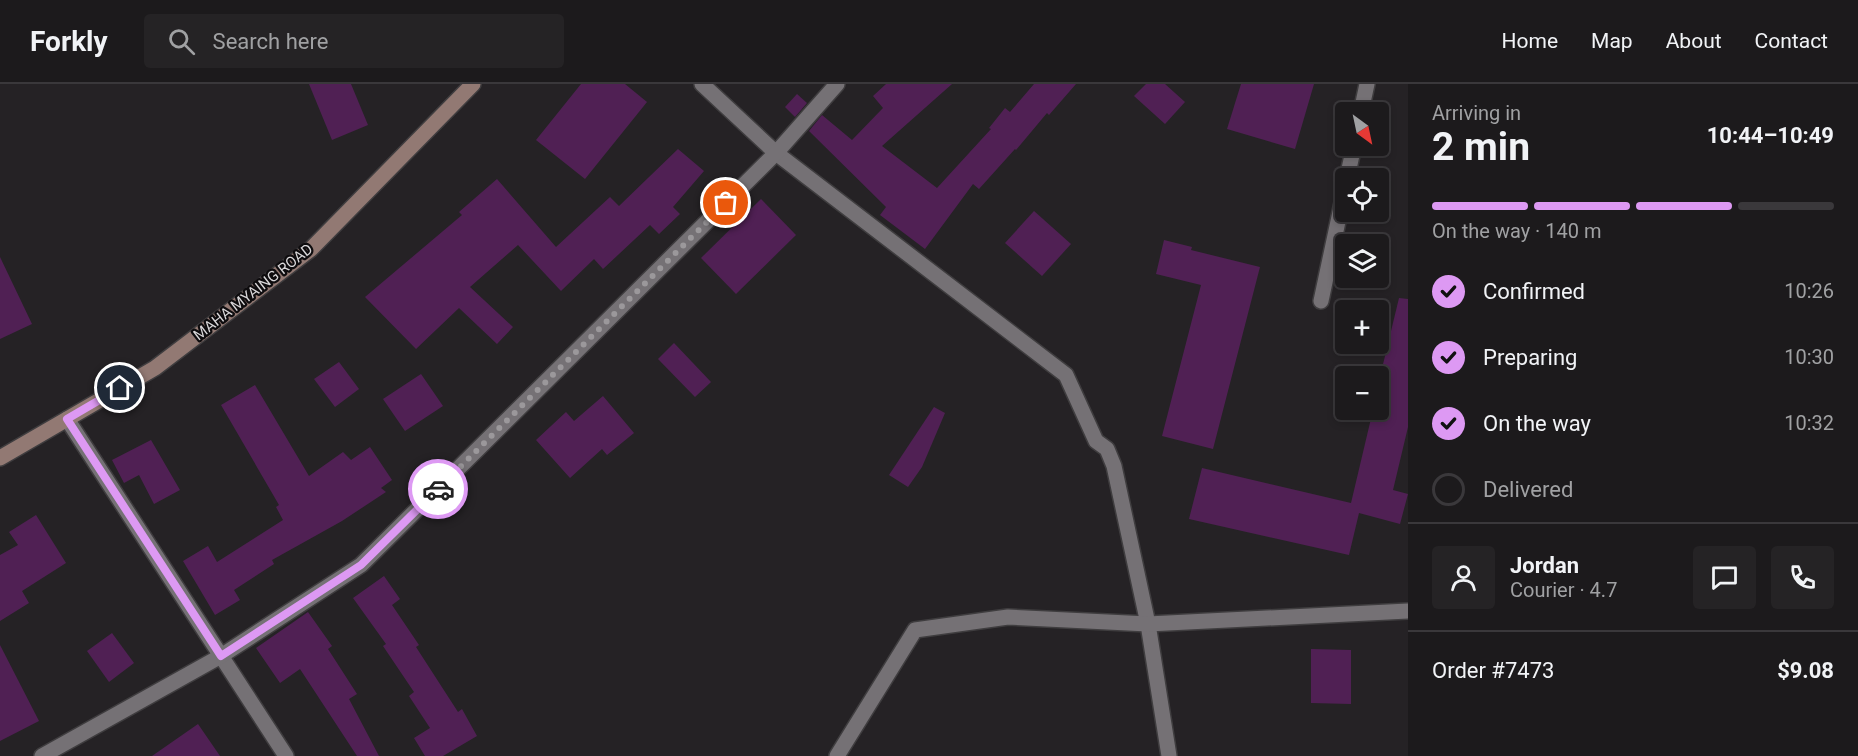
<!DOCTYPE html>
<html lang="en">
<head>
<meta charset="utf-8">
<style>
	:root { --surface:#1c1a1c; --page:#252325; --text:#f1f3f6; --muted:#a0a1a3; --line:#3a383b; --accent:#dd99f3 }
	body { margin:0; font-family:Roboto,sans-serif; background:var(--page); color:var(--text); height:100vh; display:flex; flex-direction:column; font-size:22px; white-space:nowrap }
	* { box-sizing:border-box; margin:0 }
	p { font-size:20px; color:var(--muted) }
	.icon { flex:none; width:33px; height:33px; fill:none; stroke:currentColor; stroke-width:2; stroke-linecap:round; stroke-linejoin:round }
	.map { position:relative; flex:1; overflow:hidden }
	.sheet { display:flex; flex-direction:column; background:var(--surface); width:450px }
	.sheet>* { flex:none }
	.needle { width:39px; rotate:147deg }
	.fabs { position:absolute; left:1335px; top:18px; display:grid; gap:12px }
	.fabs a { display:grid; place-items:center; width:54px; height:54px; border-radius:6px; background:var(--surface); box-shadow:0 3px 9px #0003,0 0 0 2px var(--line); font-size:30px }
	.pin { position:absolute; display:grid; place-items:center; width:51px; height:51px; color:#fff; margin:-26px; border:3px solid #fff; border-radius:50%; box-shadow:0 2px 6px #0007 }
	.courier { position:absolute; display:grid; place-items:center; width:60px; height:60px; margin:-30px; border:4px solid #dd99f3; border-radius:50%; background:#fff; color:#222; box-shadow:0 2px 8px #0007 }
	.overview em { font-style:normal; font-weight:700 }
	.overview div { display:flex; flex-direction:column-reverse }
	.overview { display:flex; align-items:center; justify-content:space-between; height:102px; padding:0 24px }
	h1 { font-size:39px; font-weight:700; line-height:45px }
	.bar { display:grid; grid-template-columns:repeat(4,1fr); gap:9px 6px; align-content:center; height:72px; padding:0 24px }
	.bar i { height:8px; border-radius:4px; background:var(--line) }
	.bar .active { background:var(--accent) }
	.bar p { grid-column:span 4 }
	.line { display:flex; align-items:center; gap:15px; padding:0 24px; border-top:2px solid var(--line) }
	.line div { flex:1 }
	.round { display:grid; place-items:center; flex:none; width:63px; height:63px; border-radius:6px; background:var(--page) }
	ol { padding:0 24px; list-style:none }
	li { display:flex; align-items:center; gap:18px; height:66px }
	li p { margin-inline-start:auto }
	li .icon { padding:6px; border-radius:50%; background:var(--accent); color:#111; stroke-width:4 }
	li:last-child { color:var(--muted) }
	li i { width:33px; height:33px; border:3px solid var(--line); border-radius:50% }
	header { display:flex; align-items:center; gap:36px; box-sizing:border-box; height:84px; padding:0 30px; background:var(--surface); border-bottom:2px solid var(--line) }
	header strong { font-size:28px }
	nav { display:flex; gap:33px; margin-inline-start:auto; font-size:21px }
	.search { width:420px; height:54px; background:var(--page); display:flex; align-items:center; gap:15px; box-sizing:border-box; padding:0 21px; border-radius:6px; color:var(--muted); font-size:22px }
	main { display:flex; flex:1; min-height:0 }
	.map>svg:first-child { display:block }
	.building { fill:#502054 }
	.lines { fill:none; stroke-linecap:round; stroke-linejoin:round }
	.lane-casing { stroke:#3f3d3f; stroke-width:18 }
	.street-casing { stroke:#3f3d3f; stroke-width:18 }
	.secondary-casing { stroke:#3f3d3f; stroke-width:18 }
	.lane { stroke:#757175; stroke-width:15 }
	.street { stroke:#757175; stroke-width:15 }
	.secondary { stroke:#927973; stroke-width:15 }
	.done { stroke:#9b989b; stroke-width:6; stroke-dasharray:0 10.8 }
	.route { stroke:#dd99f3; stroke-width:8 }
	.labels { text-anchor:middle; stroke-width:4.5; stroke-linejoin:round; paint-order:stroke }
	.street-label { font-size:15px; fill:#dad8da; stroke:#0e0c0e }
</style>
</head>
<body>
<header>
<strong>Forkly</strong>
<div class="search"><svg class="icon" aria-label="search" viewBox="0 0 24 24"><circle cx="10" cy="10" r="6"/><path d="M15 15l6 6"/></svg>Search here</div>
<nav><a>Home</a><a>Map</a><a>About</a><a>Contact</a></nav>
</header>
<main>
<div class="map">
<svg width="1408" height="672" viewBox="0 0 1408 672">
	<rect width="100%" height="100%" fill="#252225"/>
	<g class="building">
		<path d="M309 0H351L368 41 332 56Z"/>
		<path d="M581 0H625L647 18 585 95 536 56Z"/>
		<path d="M886 0H952L882 62 937 104 991 45 989 44 1005 24 1010 28 1034 0H1076L1049 31 1047 29 1016 66 1015 65 979 105 973 100 925 165 880 131 886 123 809 47 822 31 852 56 883 24 873 12Z"/>
		<path d="M1146 0H1165L1185 18 1165 40 1134 12Z"/>
		<path d="M1241 0H1314L1295 65 1227 45Z"/>
		<path d="M797 10 807 19 795 33 785 23Z"/>
		<path d="M678 65 704 87 673 123 680 130 659 150 650 141 603 185 594 175 561 207 518 161 470 203 513 243 497 260 459 224 416 265 365 213 462 131 459 128 497 95 556 163 610 113 619 122Z"/>
		<path d="M761 115 796 151 736 210 701 174Z"/>
		<path d="M1034 127 1071 160 1042 192 1005 159Z"/>
		<path d="M1164 156 1192 163 1191 166 1260 183 1213 365 1162 352 1201 201 1156 190Z"/>
		<path d="M0 173 32 240 0 255Z"/>
		<path d="M1399 214 1408 215V343L1393 406 1408 410 1400 440 1359 429 1349 471 1189 435 1202 384 1351 419 1373 326H1378V301Z"/>
		<path d="M674 259 711 298 695 313 658 275Z"/>
		<path d="M339 278 359 305 335 323 314 295Z"/>
		<path d="M421 290 443 322 405 347 383 315Z"/>
		<path d="M255 301 309 392 343 368 351 376 370 363 392 396 381 404 386 408 342 437 272 476 274 480 234 506 240 516 215 531 183 477 208 462 217 478 283 436 276 423 279 421 221 321Z"/>
		<path d="M603 312 634 349 607 371 602 365 570 394 536 356 566 328 574 337Z"/>
		<path d="M934 323 945 329 922 383 908 403 889 391Z"/>
		<path d="M151 356 180 406 154 420 139 391 124 399 112 376Z"/>
		<path d="M36 431 66 479 22 507 29 519 0 537V471L18 461 9 448Z"/>
		<path d="M384 492 400 515 392 521 419 561 416 563 458 628 462 625 477 652 443 672H425L414 654 430 644 409 612 414 608 383 562 386 560 353 514Z"/>
		<path d="M308 528 332 562 328 565 357 610 349 615 379 672H357L300 585 280 599 256 564Z"/>
		<path d="M112 549 134 579 109 598 87 567Z"/>
		<path d="M0 561 39 637 0 657Z"/>
		<path d="M1311 565 1351 566V620L1311 619Z"/>
		<path d="M198 640 220 672H152Z"/>
	</g>
	<g class="lines">
		<g class="lane-casing">
			<g id="lane">
				<path d="M1361 28 1367 0"/>
				<path d="M1347 94 1354 62"/>
				<path d="M1321 217 1346 100"/>
			</g>
		</g>
		<g class="street-casing">
			<g id="street">
				<path d="M702 0 776 69 1066 291 1096 357 1107 365 1114 382 1148 540 1169 672"/>
				<path d="M67 335 286 672"/>
				<path d="M42 672 221 572 361 481 776 69 837 0"/>
				<path d="M837 672 915 546 1008 533 1148 540 1408 527"/>
			</g>
		</g>
		<g class="secondary-casing">
			<path id="secondary" d="M0 374 155 284 311 165 473 0"/>
		</g>
		<use href="#lane" class="lane"/>
		<use href="#street" class="street"/>
		<use href="#secondary" class="secondary"/>
	</g>
	<g class="lines">
		<path class="done" d="M438 405 726 119"/>
		<path class="route" d="M120 304 67 335 221 572 361 481 438 405"/>
	</g>
	<g class="labels">
		<g class="street-label">
			<text transform="translate(253 208) rotate(-38)" y="5">MAHA MYAING ROAD</text>
		</g>
	</g>
</svg>
<div class="fabs">
<a><svg class="needle" viewBox="-14 -14 28 28"><path d="M0-13l5 13h-10z" fill="#e53935"/><path d="M0 13l5-13h-10z" fill="#a0a1a3"/></svg></a>
<a><svg class="icon" aria-label="locate" viewBox="0 0 24 24"><circle cx="12" cy="12" r="6"/><path d="M12 2v4M12 18v4M2 12h4M18 12h4"/></svg></a>
<a><svg class="icon" aria-label="layers" viewBox="0 0 24 24"><path d="M12 4l9 5-9 5-9-5zM3 14l9 5 9-5"/></svg></a>
<a>+</a>
<a>−</a>
</div>
<div class="pin" style="left:726px;top:119px;background:#ea580c"><svg class="icon" aria-label="bag" viewBox="0 0 24 24"><path d="M5 8h14l-1 12H6zM9 8a3 3 0 0 1 6 0"/></svg></div>
<div class="pin" style="left:120px;top:304px;background:#1f2937"><svg class="icon" aria-label="home" viewBox="0 0 24 24"><path d="M3 11l9-7 9 7M6 9v11h12V9"/></svg></div>
<div class="courier" style="left:438px;top:405px"><svg class="icon" aria-label="car" viewBox="0 0 24 24"><path d="M5 17H2v-5l4-1 3-4h7l3 4 3 1v5h-3M9 17h6M6 11h13"/><circle cx="7" cy="17" r="2"/><circle cx="17" cy="17" r="2"/></svg></div>
</div>
<section class="sheet">
<div class="overview"><div><h1>2 min</h1><p>Arriving in</p></div><em>10:44–10:49</em></div>
<div class="bar"><i class="active"></i><i class="active"></i><i class="active"></i><i></i><p>On the way · 140 m</p></div>
<ol>
<li><svg class="icon" aria-label="check" viewBox="0 0 24 24"><path d="M5 12l5 5 9-10"/></svg>Confirmed<p>10:26</p></li>
<li><svg class="icon" aria-label="check" viewBox="0 0 24 24"><path d="M5 12l5 5 9-10"/></svg>Preparing<p>10:30</p></li>
<li><svg class="icon" aria-label="check" viewBox="0 0 24 24"><path d="M5 12l5 5 9-10"/></svg>On the way<p>10:32</p></li>
<li><i></i>Delivered</li>
</ol>
<div class="line" style="height:108px"><a class="round"><svg class="icon" aria-label="person" viewBox="0 0 24 24"><circle cx="12" cy="8" r="4"/><path d="M4 21q1-7 8-7t8 7"/></svg></a><div><b>Jordan</b><p>Courier · 4.7</p></div><a class="round"><svg class="icon" aria-label="chat" viewBox="0 0 24 24"><path d="M4 5h16v11H9l-5 4z"/></svg></a><a class="round"><svg class="icon" aria-label="phone" viewBox="0 0 24 24"><path d="M5 4h4l2 5-3 2q2 4 5 5l2-3 5 2v4C11 20 4 13 5 4z"/></svg></a></div>
<div class="line" style="height:78px"><div>Order #7473</div><b>$9.08</b></div>
</section>
</main>
</body>
</html>
